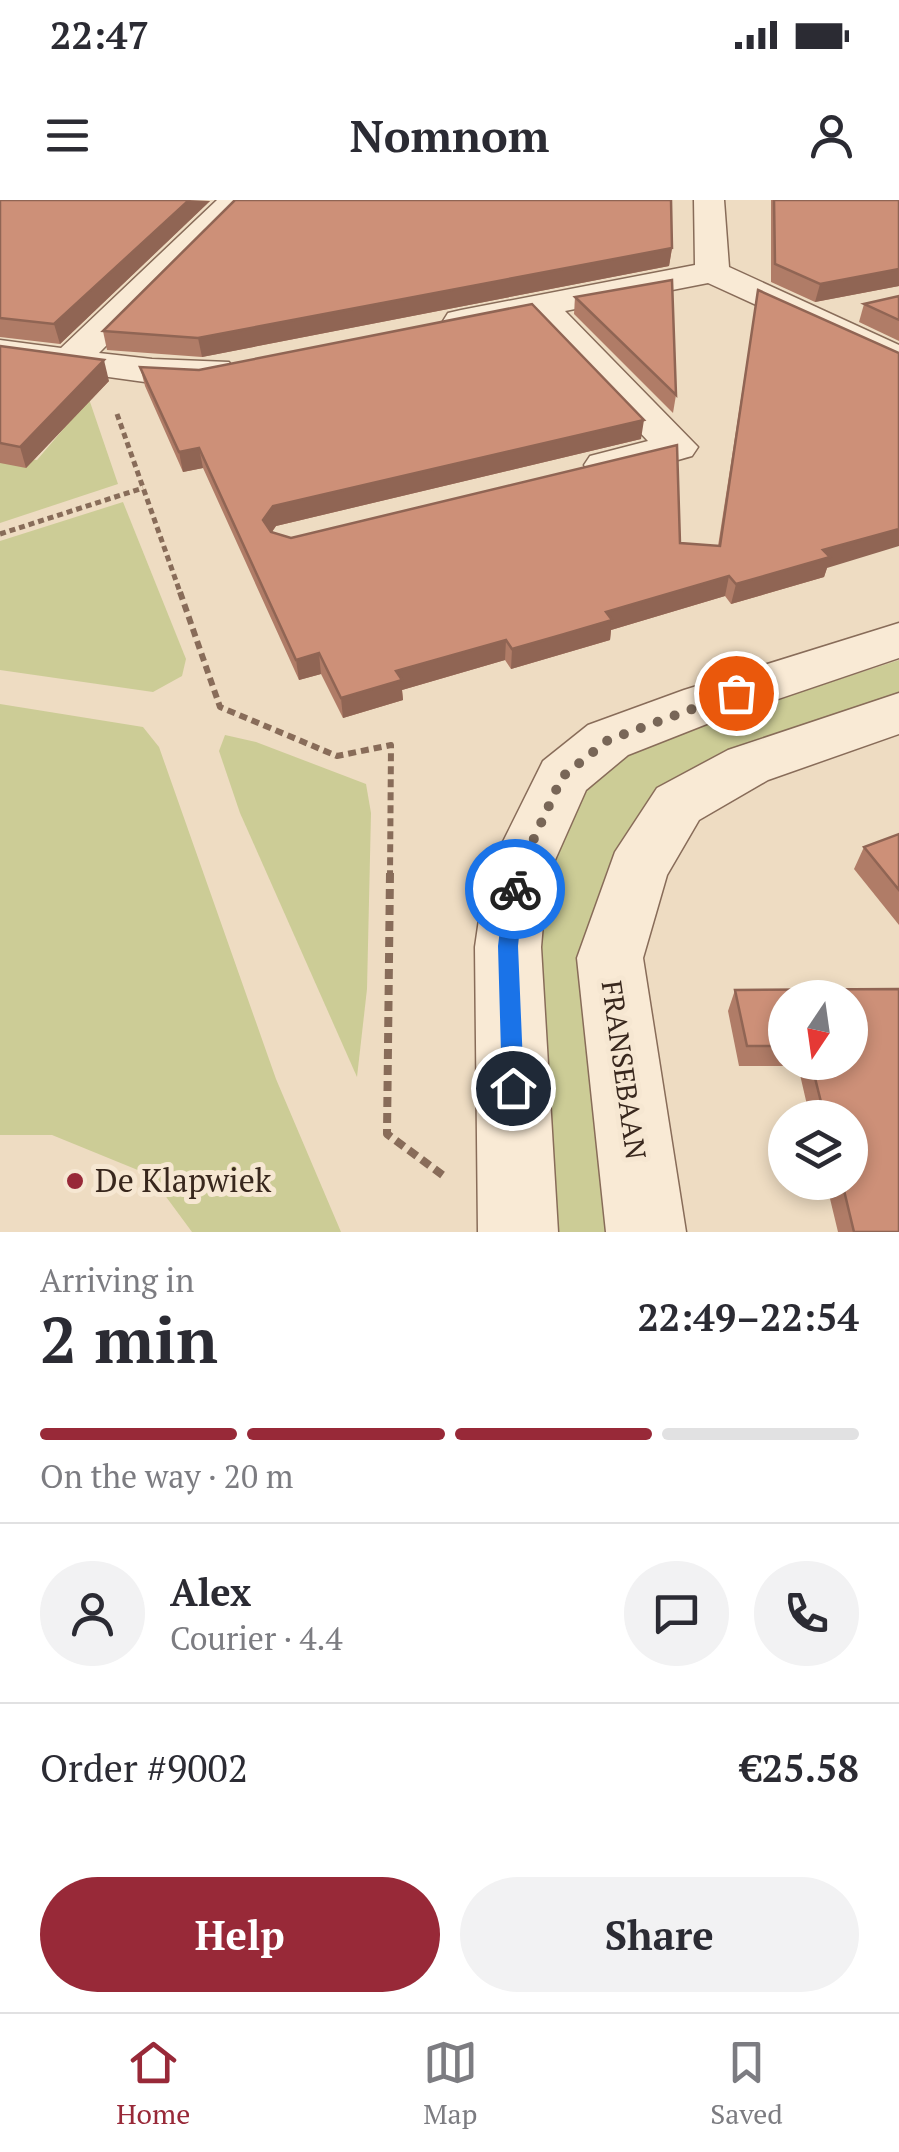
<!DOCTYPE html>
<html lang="en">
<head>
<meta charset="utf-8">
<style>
	:root { --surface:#fff; --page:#f2f2f3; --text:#2b2b33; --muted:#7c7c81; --line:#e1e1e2; --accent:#982938 }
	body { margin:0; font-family:"PT Serif",serif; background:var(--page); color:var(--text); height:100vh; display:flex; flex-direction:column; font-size:38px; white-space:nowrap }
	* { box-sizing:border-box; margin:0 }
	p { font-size:32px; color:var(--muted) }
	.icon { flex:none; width:55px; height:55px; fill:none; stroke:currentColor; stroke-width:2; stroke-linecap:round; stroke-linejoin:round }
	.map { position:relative; height:1032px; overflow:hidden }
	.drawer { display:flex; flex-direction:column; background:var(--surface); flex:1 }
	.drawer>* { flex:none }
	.needle { width:65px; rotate:193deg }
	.controls { position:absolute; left:768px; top:780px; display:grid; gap:20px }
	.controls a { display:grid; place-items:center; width:100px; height:100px; border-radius:50%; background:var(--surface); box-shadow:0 5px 15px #0003; font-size:50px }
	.pin { position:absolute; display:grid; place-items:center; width:85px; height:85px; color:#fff; margin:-42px; border:5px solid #fff; border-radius:50%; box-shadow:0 2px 10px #0007 }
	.courier { position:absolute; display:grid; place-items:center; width:100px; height:100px; margin:-50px; border:8px solid #1a73e8; border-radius:50%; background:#fff; color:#222; box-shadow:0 2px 12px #0007 }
	.overview em { font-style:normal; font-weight:800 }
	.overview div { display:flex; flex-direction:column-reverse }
	.overview { display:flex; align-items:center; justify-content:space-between; height:170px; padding:0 40px }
	h1 { font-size:65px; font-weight:800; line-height:75px }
	.bar { display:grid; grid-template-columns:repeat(4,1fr); gap:15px 10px; align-content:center; height:120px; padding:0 40px }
	.bar i { height:12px; border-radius:8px; background:var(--line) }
	.bar .on { background:var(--accent) }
	.bar p { grid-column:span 4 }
	.line { display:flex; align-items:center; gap:25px; padding:0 40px; border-top:2px solid var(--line) }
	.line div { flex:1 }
	.round { display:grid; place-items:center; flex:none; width:105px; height:105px; border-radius:52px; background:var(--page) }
	.action { display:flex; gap:20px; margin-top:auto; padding:20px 40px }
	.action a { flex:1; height:115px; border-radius:60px; background:var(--accent); color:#fff; font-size:40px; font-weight:800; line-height:115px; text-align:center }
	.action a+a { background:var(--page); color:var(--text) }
	.status { display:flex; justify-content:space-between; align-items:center; height:70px; padding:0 50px; background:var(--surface); direction:ltr }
	.status svg { height:28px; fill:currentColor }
	header { display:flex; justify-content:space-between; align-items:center; height:130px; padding:0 40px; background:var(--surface); font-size:45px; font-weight:800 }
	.tabs { display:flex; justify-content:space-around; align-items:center; height:140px; border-top:2px solid var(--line); background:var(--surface); font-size:28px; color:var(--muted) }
	.tabs a { display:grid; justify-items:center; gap:5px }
	.tabs .on { color:var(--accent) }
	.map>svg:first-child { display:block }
	.green { fill:#cccc96 }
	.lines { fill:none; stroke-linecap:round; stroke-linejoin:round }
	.minor-casing { stroke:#886c59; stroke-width:3 }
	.path-far2 { stroke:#886c59; stroke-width:5; stroke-dasharray:6 4; stroke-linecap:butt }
	.path-far1 { stroke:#886c59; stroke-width:6; stroke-dasharray:8 5; stroke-linecap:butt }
	.path { stroke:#886c59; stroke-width:8; stroke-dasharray:10 6; stroke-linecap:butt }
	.minor { fill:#f9ead5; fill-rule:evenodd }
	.wall { fill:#b07c67; fill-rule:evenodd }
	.shaded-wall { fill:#906554 }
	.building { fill:#cd9078; stroke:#906554; stroke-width:2.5 }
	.route { fill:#1a73e8 }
	.done { stroke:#786657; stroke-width:10; stroke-dasharray:0 18 }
	.poi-dot { fill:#982938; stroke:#f6e7d2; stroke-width:4 }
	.labels { text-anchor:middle; stroke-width:10; stroke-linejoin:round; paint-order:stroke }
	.street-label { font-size:28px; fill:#38271d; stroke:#f6e7d2 }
	.near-poi-label { font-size:32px; fill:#38271d; stroke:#f6e7d2; text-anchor:start }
</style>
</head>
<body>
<div class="status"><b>22:47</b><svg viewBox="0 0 49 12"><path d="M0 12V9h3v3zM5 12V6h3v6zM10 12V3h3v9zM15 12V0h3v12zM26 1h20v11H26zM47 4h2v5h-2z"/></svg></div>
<header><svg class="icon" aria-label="menu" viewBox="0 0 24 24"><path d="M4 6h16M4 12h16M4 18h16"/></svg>Nomnom<svg class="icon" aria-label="person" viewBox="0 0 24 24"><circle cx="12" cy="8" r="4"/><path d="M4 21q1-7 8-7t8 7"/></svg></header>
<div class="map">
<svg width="899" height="1032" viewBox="0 0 899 1032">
	<rect width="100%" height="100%" fill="#eedcc2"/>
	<g class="green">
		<path d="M89 199 118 284 0 323V256L37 260Z"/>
		<path d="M123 302 186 459 182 476 153 492 0 470V341Z"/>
		<path d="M899 460V498L637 623 607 670 582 764 611 1032H547L537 663 570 597 632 546Z"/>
		<path d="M0 504 143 527 159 547 276 879 341 1032H192L150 975 52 935H0Z"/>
		<path d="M225 535 256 542 366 584 371 613 367 789 357 877 240 613 219 551Z"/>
	</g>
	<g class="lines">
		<g class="minor-casing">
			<g id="minor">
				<path d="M217 0H249L99 153 152 159 229 162 234 170 229 178 152 183 0 162V140L61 148Z"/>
				<path d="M694 0H724L729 67 899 145V170L708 83 565 111 698 247 692 256C661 264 621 282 590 274L584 265 590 256 648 241 532 118 461 132 448 129 443 121 448 113 461 110 695 65Z"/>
				<path d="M899 423V458L722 518 628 555 586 590 547 678 541 747 558 1032H478L475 747 485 678 543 561 588 525 684 490Z"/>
				<path d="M899 493V534L768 580 699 620 667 675 643 758 686 1032H606L577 758 615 652 657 588 728 550Z"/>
			</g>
		</g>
		<g class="path-far2">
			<path d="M117 214 181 395"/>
			<path d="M0 334 143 288"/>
		</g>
		<path class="path-far1" d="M180 392 220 507 337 556 391 545 390 676"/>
		<path class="path" d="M390 673 387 934 444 976"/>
		<use href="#minor" class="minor"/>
	</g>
	<g class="wall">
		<path d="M0 0 210 1 60 144 0 137Z"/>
		<path d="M771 0H899V86L815 102 771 82Z"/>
		<path d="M672 48 669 66 202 157 107 150 103 131Z"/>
		<path d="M758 90 827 368 824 377 731 404 725 396 611 430 610 440 511 469 505 460 402 490 403 500 343 518 321 474 299 480 203 268 183 272 145 186 140 167 641 239 276 326 272 332 291 338 680 343 718 346Z"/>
		<path d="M899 96V141L859 122 864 104Z"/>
		<path d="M575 97 676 195 673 213 574 114Z"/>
		<path d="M0 146 109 181 26 268 0 263Z"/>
		<path d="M899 634V725L854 669 864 647Z"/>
		<path d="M899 789V1032H838L826 982H850V918H810L798 866H739L728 811 735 790ZM785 798 850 862H785Z"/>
	</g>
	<g class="shaded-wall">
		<path d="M189 0 210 1 60 144 54 124Z"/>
		<path d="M672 48 669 66 202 157 198 138Z"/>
		<path d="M899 69V86L815 102 820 84Z"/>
		<path d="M104 160 109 181 26 268 20 247Z"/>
		<path d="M644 220 641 239 276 326 266 340 263 320 273 306Z"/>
		<path d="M199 248 203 268 183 272 179 252Z"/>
		<path d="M899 329V346L827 368 824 377 731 404 736 384 823 350Z"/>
		<path d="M729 376 725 396 611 430 610 440 511 469 512 449 606 412Z"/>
		<path d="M506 440 505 460 402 490 403 500 343 518 341 498 396 471Z"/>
		<path d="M319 453 321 474 299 480 296 460Z"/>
	</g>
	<g class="building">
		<path d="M0 0H189L54 124 0 118Z"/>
		<path d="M235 0H671L672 48 198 138 103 131Z"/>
		<path d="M774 0H899V69L820 84 775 64Z"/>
		<path d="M672 80 676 195 575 97Z"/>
		<path d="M758 90 899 153V329L823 350 830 357 736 384 729 376 606 412 612 420 561 435 512 449 506 440 396 471 402 480 341 498 319 453 296 460 199 248 179 252 140 167 199 170 532 104 644 220 273 306 263 320 271 332 291 338 677 245 680 343 720 346Z"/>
		<path d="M899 96V120L864 104Z"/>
		<path d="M0 146 104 160 20 247 0 243Z"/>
		<path d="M899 634V690L864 647Z"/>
		<path d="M899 789V1032H854L842 982H850V918H825L811 862H850V798H785V846H747L735 790Z"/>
	</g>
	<path class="route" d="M515 682 524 689 518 746 524 888 520 895 513 898 505 895 502 888 498 746 505 689Z"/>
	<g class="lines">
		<path class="done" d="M515 689 516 678 562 577 608 540 736 493"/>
	</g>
	<circle class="poi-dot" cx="75" cy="981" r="10"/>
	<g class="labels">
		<g class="street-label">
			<text transform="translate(624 870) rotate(82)" y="10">FRANSEBAAN</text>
		</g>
		<g class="near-poi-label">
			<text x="95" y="992">De Klapwiek</text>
		</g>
	</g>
</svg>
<div class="controls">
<a><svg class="needle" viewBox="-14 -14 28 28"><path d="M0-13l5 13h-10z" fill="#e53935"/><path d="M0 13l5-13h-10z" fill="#7c7c81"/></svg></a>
<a><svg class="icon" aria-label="layers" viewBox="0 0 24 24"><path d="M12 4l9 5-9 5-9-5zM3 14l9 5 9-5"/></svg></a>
</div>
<div class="pin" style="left:736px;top:493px;background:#ea580c"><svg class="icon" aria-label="bag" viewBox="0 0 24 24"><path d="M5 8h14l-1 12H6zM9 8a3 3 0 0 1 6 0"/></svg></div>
<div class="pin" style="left:513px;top:888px;background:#1f2937"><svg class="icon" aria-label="home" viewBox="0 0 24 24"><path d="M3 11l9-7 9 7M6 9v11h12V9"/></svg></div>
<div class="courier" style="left:515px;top:689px"><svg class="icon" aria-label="bike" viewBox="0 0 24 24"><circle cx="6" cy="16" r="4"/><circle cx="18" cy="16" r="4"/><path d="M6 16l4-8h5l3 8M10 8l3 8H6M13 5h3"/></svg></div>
</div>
<section class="drawer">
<div class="overview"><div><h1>2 min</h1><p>Arriving in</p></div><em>22:49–22:54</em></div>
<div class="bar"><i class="on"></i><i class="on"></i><i class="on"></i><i></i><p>On the way · 20 m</p></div>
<div class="line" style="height:180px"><a class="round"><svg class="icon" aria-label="person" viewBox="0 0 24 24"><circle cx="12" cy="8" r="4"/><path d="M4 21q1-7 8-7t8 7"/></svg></a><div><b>Alex</b><p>Courier · 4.4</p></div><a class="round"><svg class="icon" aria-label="chat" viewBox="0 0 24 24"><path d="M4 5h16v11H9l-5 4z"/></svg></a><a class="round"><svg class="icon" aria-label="phone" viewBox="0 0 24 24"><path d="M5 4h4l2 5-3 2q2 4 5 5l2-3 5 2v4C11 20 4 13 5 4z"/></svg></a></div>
<div class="line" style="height:130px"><div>Order #9002</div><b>€25.58</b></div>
<div class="action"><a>Help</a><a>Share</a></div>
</section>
<nav class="tabs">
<a class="on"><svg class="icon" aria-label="home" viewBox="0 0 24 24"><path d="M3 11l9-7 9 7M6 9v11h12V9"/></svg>Home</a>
<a><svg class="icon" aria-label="map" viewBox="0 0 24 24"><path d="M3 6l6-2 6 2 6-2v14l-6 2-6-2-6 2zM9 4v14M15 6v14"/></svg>Map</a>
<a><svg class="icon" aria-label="saved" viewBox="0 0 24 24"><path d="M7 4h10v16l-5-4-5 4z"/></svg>Saved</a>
</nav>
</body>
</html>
